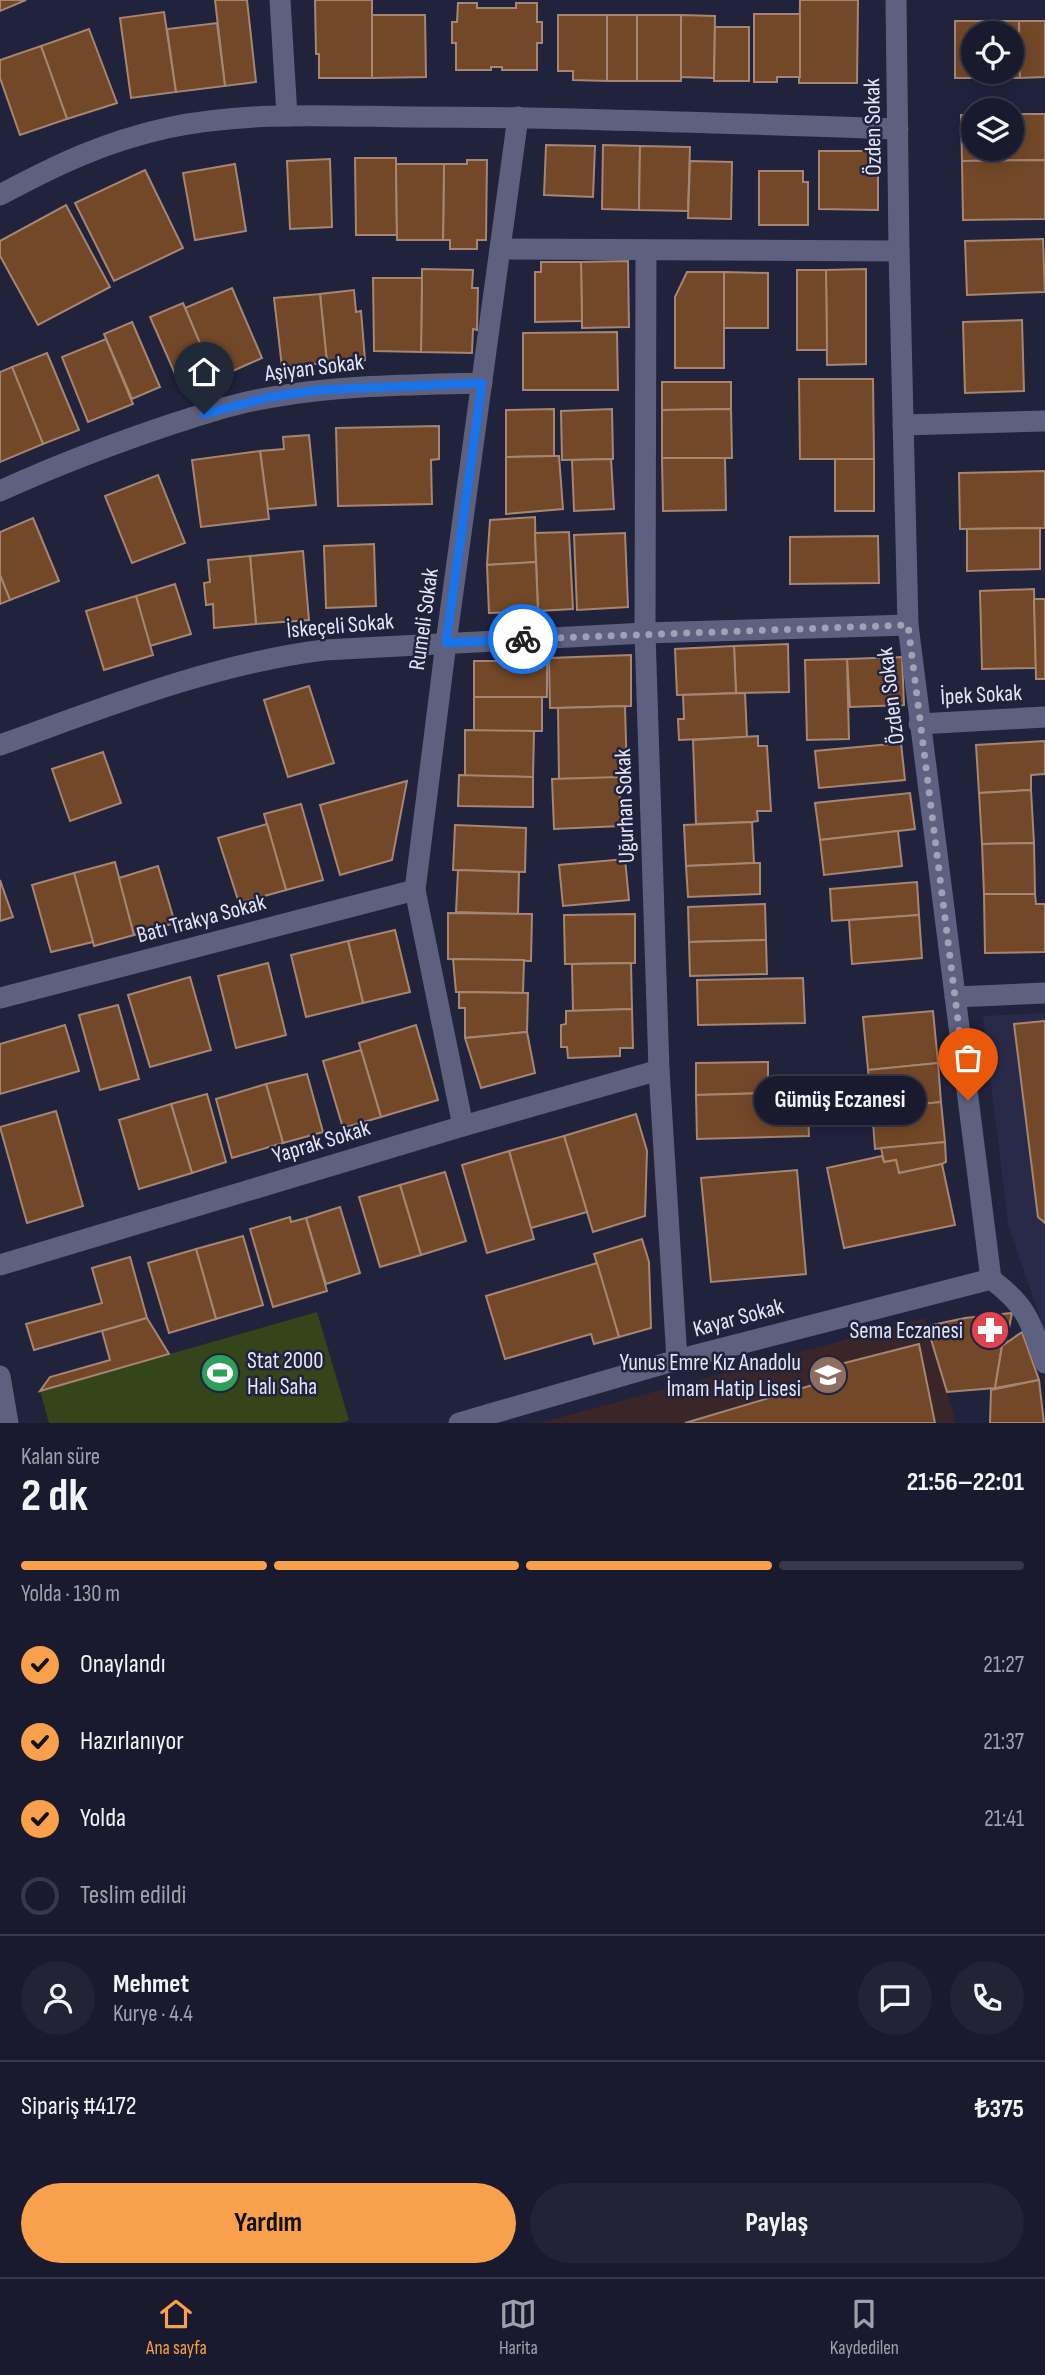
<!DOCTYPE html>
<html lang="tr">
<head>
<meta charset="utf-8">
<style>
	:root { --surface:#191a2d; --page:#222335; --text:#f1f3f6; --muted:#9fa1aa; --line:#373849; --accent:#f9a04c }
	body { margin:0; font-family:"Sofia Sans Condensed",sans-serif; background:var(--page); color:var(--text); height:100vh; display:flex; flex-direction:column; font-size:26px; white-space:nowrap }
	* { box-sizing:border-box; margin:0 }
	p { font-size:23px; color:var(--muted) }
	.icon { flex:none; width:38px; height:38px; fill:none; stroke:currentColor; stroke-width:2; stroke-linecap:round; stroke-linejoin:round }
	.map { position:relative; height:1423px; overflow:hidden }
	.panel { display:flex; flex-direction:column; background:var(--surface); flex:1 }
	.panel>* { flex:none }
	.fabs { position:absolute; left:961px; top:21px; display:grid; gap:14px }
	.fabs a { display:grid; place-items:center; width:63px; height:63px; border-radius:50%; background:var(--surface); box-shadow:0 4px 18px #0003,0 0 0 2px var(--line); font-size:35px }
	.pin { position:absolute; display:grid; place-items:center; width:60px; height:60px; color:#fff; margin:-72px -30px; border-radius:50% 50% 50% 0; rotate:-45deg; box-shadow:0 0 7px #0007 }
	.pin .icon { rotate:45deg }
	.courier { position:absolute; display:grid; place-items:center; width:70px; height:70px; margin:-35px; border:5px solid #1a73e8; border-radius:50%; background:#fff; color:#222; box-shadow:0 2px 9px #0007 }
	.bubble { position:absolute; height:49px; border-radius:24px; background:var(--surface); box-shadow:0 4px 18px #0003,0 0 0 2px var(--line); font-size:23px; font-weight:700; line-height:49px; text-align:center }
	.summary em { font-style:normal; font-weight:700 }
	.summary div { display:flex; flex-direction:column-reverse }
	.summary { display:flex; align-items:center; justify-content:space-between; height:119px; padding:0 21px }
	h1 { font-size:46px; font-weight:700; line-height:52px }
	.bar { display:grid; grid-template-columns:repeat(4,1fr); gap:10px 7px; align-content:center; height:84px; padding:0 21px }
	.bar i { height:9px; border-radius:5px; background:var(--line) }
	.bar .current { background:var(--accent) }
	.bar p { grid-column:span 4 }
	.line { display:flex; align-items:center; gap:18px; padding:0 21px; border-top:2px solid var(--line) }
	.line div { flex:1 }
	.round { display:grid; place-items:center; flex:none; width:74px; height:74px; border-radius:37px; background:var(--page) }
	ol { padding:0 21px; list-style:none }
	li { display:flex; align-items:center; gap:21px; height:77px }
	li p { margin-inline-start:auto }
	li .icon { padding:7px; border-radius:50%; background:var(--accent); color:#111; stroke-width:4 }
	li:last-child { color:var(--muted) }
	li i { width:38px; height:38px; border:4px solid var(--line); border-radius:50% }
	.action { display:flex; gap:14px; margin-top:auto; padding:14px 21px }
	.action a { flex:1; height:80px; border-radius:42px; background:var(--accent); color:#111; font-size:28px; font-weight:700; line-height:80px; text-align:center }
	.action a+a { background:var(--page); color:var(--text) }
	.dock { display:flex; justify-content:space-around; align-items:center; height:98px; border-top:2px solid var(--line); background:var(--surface); font-size:19px; color:var(--muted) }
	.dock a { display:grid; justify-items:center; gap:4px }
	.dock .current { color:var(--accent) }
	.map>svg:first-child { display:block }
	.built { fill:#292a4a }
	.education { fill:#3a2628 }
	.green { fill:#34451a }
	.building { fill:#734828; stroke:#a58672; stroke-width:2; fill-rule:evenodd }
	.lines { fill:none; stroke-linecap:round; stroke-linejoin:round }
	.minor { stroke:#5d607e; stroke-width:21 }
	.tertiary { stroke:#5d607e; stroke-width:21 }
	.done { stroke:#9fa1b5; stroke-width:7; stroke-dasharray:0 12.6 }
	.route { stroke:#1a73e8; stroke-width:9 }
	.labels { text-anchor:middle; stroke-width:5; stroke-linejoin:round; paint-order:stroke }
	.street-label { font-size:23px; fill:#e3e5f6; stroke:#21223c }
	.poi-label { font-size:23px; fill:#e3e5f6; stroke:#21223c; text-anchor:end }
</style>
</head>
<body>
<div class="map">
<svg width="1045" height="1423" viewBox="0 0 1045 1423">
	<rect width="100%" height="100%" fill="#21223c"/>
	<path class="built" d="M1045 1013V1333L1008 1224 983 1016Z"/>
	<path class="education" d="M925 1318 956 1423H540Z"/>
	<path class="green" d="M317 1312 349 1420 340 1423H49L40 1391Z"/>
	<g class="building">
		<path d="M0 0H26L0 11Z"/>
		<path d="M215 0H247L256 82 225 86Z"/>
		<path d="M315 0H372V78H319V54H316Z"/>
		<path d="M800 0H858L857 83H799Z"/>
		<path d="M458 3H477V8H516V3H537V22H542V43H537V70H502V67H491V70H456V43H452V22H457Z"/>
		<path d="M164 12 176 92 131 98 120 18Z"/>
		<path d="M754 14H800V77H777V82H754Z"/>
		<path d="M372 15H425L426 77 372 78Z"/>
		<path d="M558 15H607V81L573 80V71H558Z"/>
		<rect x="607" y="15" width="30" height="66"/>
		<rect x="637" y="15" width="44" height="66"/>
		<path d="M681 15 715 16 714 78 681 77Z"/>
		<path d="M955 21H1019L1020 78H955ZM973 33H1012V72H973Z"/>
		<path d="M1019 21H1045V77L1020 78Z"/>
		<path d="M217 23 225 86 176 92 167 29Z"/>
		<path d="M715 27H749V81H714Z"/>
		<path d="M89 29 117 103 67 119 41 46Z"/>
		<path d="M41 46 67 119 20 135 0 78V60Z"/>
		<path d="M1012 114H1045V160L962 161 961 115H973V149H1012Z"/>
		<path d="M546 145 595 146 593 197 544 195Z"/>
		<path d="M603 145 640 146 639 210 602 209Z"/>
		<path d="M640 146 690 147 688 211 639 210Z"/>
		<path d="M819 151H878V210L819 209Z"/>
		<path d="M355 158H396L397 235H356Z"/>
		<path d="M330 159 332 227 290 229 287 161Z"/>
		<path d="M467 160H487L486 240H477V249H450V240H443L444 164H467Z"/>
		<path d="M1045 160V219L963 220 962 161Z"/>
		<path d="M690 161 732 162 731 219 688 218Z"/>
		<path d="M235 164 246 231 195 240 183 173Z"/>
		<path d="M396 164H444L443 240H397Z"/>
		<path d="M145 170 183 248 114 281 75 203Z"/>
		<path d="M759 171H803V182H808V225H759Z"/>
		<path d="M66 205 110 287 38 325 0 256V241Z"/>
		<path d="M1043 239 1045 292 967 295 965 241Z"/>
		<path d="M628 261 629 327 582 328 581 262Z"/>
		<path d="M541 262H581L582 321 535 322V272H541Z"/>
		<path d="M422 269 473 270 472 288H478L477 330 473 329 472 353 421 352Z"/>
		<path d="M866 269V364L827 365 826 270Z"/>
		<path d="M797 270H826L827 350H797Z"/>
		<path d="M687 272H724V368H675V297Z"/>
		<path d="M724 272 768 273V328H724Z"/>
		<path d="M373 278H422L421 352 374 351Z"/>
		<path d="M232 288 262 358 215 379 185 308Z"/>
		<path d="M354 290 356 312 361 311 365 360 327 363 320 294Z"/>
		<path d="M320 294 327 363 282 367 274 298Z"/>
		<path d="M183 303 215 379 183 392 150 317Z"/>
		<path d="M1022 320 1024 391 965 393 963 322Z"/>
		<path d="M132 322 160 387 132 399 104 334Z"/>
		<path d="M617 332 618 390H523V333Z"/>
		<path d="M106 339 133 404 88 422 62 357Z"/>
		<path d="M47 353 79 430 43 444 12 367Z"/>
		<path d="M12 367 43 444 0 462V372Z"/>
		<path d="M799 379H873L874 459H800Z"/>
		<path d="M662 382H731V409L662 410Z"/>
		<path d="M554 409V456L506 457V410Z"/>
		<path d="M612 409 613 459 562 460 561 411Z"/>
		<path d="M731 409 732 458H662V410Z"/>
		<path d="M439 426V459L431 460 432 504 338 506 336 428Z"/>
		<path d="M309 435 316 505 268 509 260 451 284 449 283 437Z"/>
		<path d="M260 451 269 519 201 527 192 460Z"/>
		<path d="M554 456H559L563 509 506 514V457Z"/>
		<path d="M662 458H725L726 510 663 511Z"/>
		<path d="M611 459 614 509 574 511 572 460Z"/>
		<rect x="835" y="459" width="39" height="52"/>
		<path d="M1045 471V528L960 529 959 473Z"/>
		<path d="M158 475 185 543 132 563 105 496Z"/>
		<path d="M535 517 536 562 487 565 490 520Z"/>
		<path d="M33 518 59 581 10 600 0 575V532Z"/>
		<path d="M1040 528V569L967 571V529Z"/>
		<path d="M569 532 573 609 538 611 535 533Z"/>
		<path d="M625 533 628 607 577 610 574 535Z"/>
		<path d="M878 536 879 583 790 584V537Z"/>
		<path d="M374 544 376 606 326 608 324 546Z"/>
		<path d="M303 551 309 620 256 624 250 556Z"/>
		<path d="M250 556 256 624 214 628 213 604 206 605 204 583 210 582 208 560Z"/>
		<path d="M536 562 538 611 489 613 487 565Z"/>
		<path d="M0 575 10 600 0 604Z"/>
		<path d="M175 584 191 634 150 646 136 596Z"/>
		<path d="M1034 589 1036 668 982 669 980 591Z"/>
		<path d="M136 596 153 655 104 670 86 611Z"/>
		<path d="M1034 599H1045V679H1036Z"/>
		<path d="M788 644 789 692 736 693 734 646Z"/>
		<path d="M734 646 736 693 677 695 675 649Z"/>
		<path d="M631 655V706L550 708 549 658Z"/>
		<path d="M902 657 904 705 850 707 847 659Z"/>
		<path d="M847 659 849 739 807 740 805 660Z"/>
		<rect x="474" y="661" width="73" height="36"/>
		<path d="M309 686 334 763 288 777 264 700Z"/>
		<path d="M745 693 747 737 679 740 678 719H684L683 695Z"/>
		<rect x="474" y="697" width="68" height="34"/>
		<path d="M625 706 627 778 559 779 558 708Z"/>
		<path d="M465 730 534 731 533 777 465 776Z"/>
		<path d="M758 736V746H767L771 811H757L758 821 752 822 696 824 693 740Z"/>
		<path d="M1045 741V774L1031 775V790L979 793 976 745Z"/>
		<path d="M901 743 905 780 819 788 815 751Z"/>
		<path d="M103 752 121 803 70 821 52 769Z"/>
		<path d="M459 775 533 777V807L458 806Z"/>
		<path d="M619 777 621 826 554 829 552 779Z"/>
		<path d="M407 781 392 860 340 875 320 805Z"/>
		<path d="M1031 790 1034 843 982 844 979 793Z"/>
		<path d="M910 793 915 829 820 840 815 803Z"/>
		<path d="M301 804 323 880 286 890 264 814Z"/>
		<path d="M752 822 754 863 686 866 684 825Z"/>
		<path d="M267 824 286 890 239 903 218 838Z"/>
		<path d="M455 825 526 828 525 872 453 870Z"/>
		<path d="M898 831 902 866 824 875 820 840Z"/>
		<path d="M1034 843 1035 894H984L982 844Z"/>
		<path d="M625 859 629 900 563 906 559 865Z"/>
		<path d="M115 862 134 935 94 946 74 873Z"/>
		<path d="M754 863H760V894L688 897 686 866Z"/>
		<path d="M158 866 175 923 134 935 119 878Z"/>
		<path d="M458 870 519 872 518 914 456 912Z"/>
		<path d="M74 873 93 942 51 952 32 885Z"/>
		<path d="M0 880 13 917 0 921Z"/>
		<path d="M917 882 919 915 832 921 830 889Z"/>
		<path d="M984 894H1035L1036 904H1045V952L985 953Z"/>
		<path d="M765 904 766 940 689 942 688 907Z"/>
		<path d="M448 913 532 914 531 961 448 959Z"/>
		<path d="M635 914V963L565 964 564 915Z"/>
		<path d="M919 915 922 958 852 964 849 920Z"/>
		<path d="M395 930 410 992 363 1003 348 941Z"/>
		<path d="M766 940 767 974 690 976 689 942Z"/>
		<path d="M348 941 363 1003 306 1017 291 955Z"/>
		<path d="M453 959 524 960 523 993 456 992Z"/>
		<path d="M268 963 286 1035 236 1048 218 976Z"/>
		<path d="M631 963 632 1009 573 1011 572 964Z"/>
		<path d="M190 977 211 1050 150 1067 128 995Z"/>
		<path d="M803 978 805 1023 698 1025 697 980Z"/>
		<path d="M459 992 528 993 527 1032 465 1038V1008H459Z"/>
		<path d="M118 1005 139 1079 100 1090 79 1015Z"/>
		<path d="M632 1009 633 1048H620V1056L568 1058 567 1047H561V1025L566 1024V1011Z"/>
		<path d="M933 1011 938 1063 868 1070 863 1017Z"/>
		<path d="M1045 1021V1223L1038 1217 1014 1024Z"/>
		<path d="M65 1025 79 1071 0 1094V1044Z"/>
		<path d="M416 1025 438 1100 381 1117 359 1043Z"/>
		<path d="M527 1032 535 1073 481 1088 465 1038Z"/>
		<path d="M361 1050 381 1117 343 1128 323 1061Z"/>
		<path d="M768 1062V1093L696 1095V1063Z"/>
		<path d="M938 1063 941 1102 872 1109 868 1070Z"/>
		<path d="M307 1074 323 1132 283 1143 266 1084Z"/>
		<path d="M266 1084 283 1143 232 1158 216 1099Z"/>
		<path d="M807 1092 809 1136 697 1139 696 1095Z"/>
		<path d="M207 1094 226 1162 192 1173 171 1104Z"/>
		<path d="M941 1102 945 1142 875 1149 872 1109Z"/>
		<path d="M171 1104 192 1173 139 1189 119 1120Z"/>
		<path d="M56 1111 83 1206 27 1223 0 1127Z"/>
		<path d="M636 1114 647 1151 645 1216 593 1232 564 1136Z"/>
		<path d="M564 1136 587 1212 531 1228 509 1151Z"/>
		<path d="M945 1142 946 1162 942 1164 899 1173 896 1160 884 1162 881 1148Z"/>
		<path d="M509 1151 534 1239 487 1253 462 1165Z"/>
		<path d="M882 1156 884 1162 896 1160 899 1173 942 1164 955 1225 844 1248 827 1168Z"/>
		<path d="M797 1170 806 1274 711 1282 701 1178Z"/>
		<path d="M445 1172 466 1241 421 1255 400 1185Z"/>
		<path d="M400 1185 421 1255 380 1267 359 1197Z"/>
		<path d="M340 1207 360 1273 326 1284 306 1218Z"/>
		<path d="M290 1217 291 1222 306 1218 327 1291 273 1307 250 1229Z"/>
		<path d="M243 1236 263 1305 216 1319 196 1249Z"/>
		<path d="M642 1239 649 1262 651 1328 619 1337 594 1254Z"/>
		<path d="M196 1249 216 1319 169 1333 148 1263Z"/>
		<path d="M130 1257 147 1318 34 1350 26 1324 102 1303 92 1268Z"/>
		<path d="M597 1263 619 1337 594 1344 591 1334 505 1359 486 1296Z"/>
		<path d="M1012 1313 1006 1343 1002 1346 995 1388 947 1392 927 1326 965 1318Z"/>
		<path d="M147 1318 169 1354 40 1391 50 1377 110 1360 102 1331Z"/>
		<path d="M1022 1332 1039 1380 995 1388 1002 1346Z"/>
		<path d="M919 1344 935 1423H685L816 1384 813 1371Z"/>
		<path d="M1039 1380 1044 1423H990L991 1390Z"/>
	</g>
	<g class="lines">
		<g class="minor">
			<path d="M280 0 287 116"/>
			<path d="M896 0 899 251 908 625 991 1279C1028 1307 1030 1321 1045 1363"/>
			<path d="M0 195C56 165 104 142 167 128 246 111 330 116 410 117 573 117 736 124 898 129"/>
			<path d="M500 249 899 251"/>
			<path d="M646 250 645 633 659 1070 677 1360"/>
			<path d="M903 425 1045 421"/>
			<path d="M0 491C57 465 115 443 175 423 207 413 240 402 273 397 342 385 412 385 482 383"/>
			<path d="M919 724 1045 717"/>
			<path d="M0 745C106 707 212 664 324 650L645 633 908 625"/>
			<path d="M955 997 1045 993"/>
			<path d="M0 998 415 890"/>
			<path d="M463 1126 415 890 446 643 518 117"/>
			<path d="M0 1265 463 1126 659 1070"/>
			<path d="M459 1423 677 1360 991 1279"/>
		</g>
		<path class="tertiary" d="M0 1376 8 1423"/>
	</g>
	<g class="lines">
		<path class="done" d="M523 639 908 625 968 1100"/>
		<path class="route" d="M204 414 270 397 319 390 482 383 446 643 523 639"/>
	</g>
	<defs>
		<g id="pharmacy-disc" transform="scale(2.0125)"><circle r="9.5" fill="#e0444e" stroke="#21223c"/><path d="M-2-6h4v4h4v4h-4v4h-4v-4h-4v-4h4Z" fill="#fff"/></g>
		<g id="stadium-disc" transform="scale(2.0125)"><circle r="9.5" fill="#2e9e5b" stroke="#21223c"/><path d="M0-5a6.5 5 0 1 0 0 10a6.5 5 0 1 0 0-10ZM-3.5-1.8h7v3.6h-7Z" fill="#fff"/></g>
		<g id="school-disc" transform="scale(2.0125)"><circle r="9.5" fill="#8d6e63" stroke="#21223c"/><path d="M0-5L7-2L0 1L-7-2ZM-4 1L0 2.5L4 1V4Q0 6-4 4Z" fill="#fff"/></g>
	</defs>
	<g fill-rule="evenodd">
		<use href="#pharmacy-disc" x="990" y="1330"/>
		<use href="#stadium-disc" x="220" y="1373"/>
		<use href="#school-disc" x="828" y="1375"/>
	</g>
	<g class="labels">
		<g class="street-label">
			<text transform="translate(872 127) rotate(-91)" y="8">Özden Sokak</text>
			<text transform="translate(314 367) rotate(-7)" y="8">Aşiyan Sokak</text>
			<text transform="translate(423 619) rotate(-82)" y="8">Rumeli Sokak</text>
			<text transform="translate(340 625) rotate(-5)" y="8">İskeçeli Sokak</text>
			<text transform="translate(981 694) rotate(-3)" y="8">İpek Sokak</text>
			<text transform="translate(890 696) rotate(-97)" y="8">Özden Sokak</text>
			<text transform="translate(624 806) rotate(-92)" y="8">Uğurhan Sokak</text>
			<text transform="translate(201 918) rotate(-15)" y="8">Batı Trakya Sokak</text>
			<text transform="translate(321 1141) rotate(-17)" y="8">Yaprak Sokak</text>
			<text transform="translate(738 1317) rotate(-15)" y="8">Kayar Sokak</text>
		</g>
		<g class="poi-label">
			<text x="963" y="1338">Sema Eczanesi</text>
			<text x="247" y="1368" text-anchor="start">Stat 2000<tspan x="247" dy="26">Halı Saha</tspan></text>
			<text x="801" y="1370">Yunus Emre Kız Anadolu<tspan x="801" dy="26">İmam Hatip Lisesi</tspan></text>
		</g>
	</g>
</svg>
<div class="fabs">
<a><svg class="icon" aria-label="locate" viewBox="0 0 24 24"><circle cx="12" cy="12" r="6"/><path d="M12 2v4M12 18v4M2 12h4M18 12h4"/></svg></a>
<a><svg class="icon" aria-label="layers" viewBox="0 0 24 24"><path d="M12 4l9 5-9 5-9-5zM3 14l9 5 9-5"/></svg></a>
</div>
<div class="pin" style="left:968px;top:1100px;background:#ea580c"><svg class="icon" aria-label="bag" viewBox="0 0 24 24"><path d="M5 8h14l-1 12H6zM9 8a3 3 0 0 1 6 0"/></svg></div>
<div class="pin" style="left:204px;top:414px;background:#1f2937"><svg class="icon" aria-label="home" viewBox="0 0 24 24"><path d="M3 11l9-7 9 7M6 9v11h12V9"/></svg></div>
<div class="courier" style="left:523px;top:639px"><svg class="icon" aria-label="bike" viewBox="0 0 24 24"><circle cx="6" cy="16" r="4"/><circle cx="18" cy="16" r="4"/><path d="M6 16l4-8h5l3 8M10 8l3 8H6M13 5h3"/></svg></div>
<div class="bubble" style="left:754px;top:1076px;width:172px">Gümüş Eczanesi</div>
</div>
<section class="panel">
<div class="summary"><div><h1>2 dk</h1><p>Kalan süre</p></div><em>21:56–22:01</em></div>
<div class="bar"><i class="current"></i><i class="current"></i><i class="current"></i><i></i><p>Yolda · 130 m</p></div>
<ol>
<li><svg class="icon" aria-label="check" viewBox="0 0 24 24"><path d="M5 12l5 5 9-10"/></svg>Onaylandı<p>21:27</p></li>
<li><svg class="icon" aria-label="check" viewBox="0 0 24 24"><path d="M5 12l5 5 9-10"/></svg>Hazırlanıyor<p>21:37</p></li>
<li><svg class="icon" aria-label="check" viewBox="0 0 24 24"><path d="M5 12l5 5 9-10"/></svg>Yolda<p>21:41</p></li>
<li><i></i>Teslim edildi</li>
</ol>
<div class="line" style="height:126px"><a class="round"><svg class="icon" aria-label="person" viewBox="0 0 24 24"><circle cx="12" cy="8" r="4"/><path d="M4 21q1-7 8-7t8 7"/></svg></a><div><b>Mehmet</b><p>Kurye · 4.4</p></div><a class="round"><svg class="icon" aria-label="chat" viewBox="0 0 24 24"><path d="M4 5h16v11H9l-5 4z"/></svg></a><a class="round"><svg class="icon" aria-label="phone" viewBox="0 0 24 24"><path d="M5 4h4l2 5-3 2q2 4 5 5l2-3 5 2v4C11 20 4 13 5 4z"/></svg></a></div>
<div class="line" style="height:91px"><div>Sipariş #4172</div><b>₺375</b></div>
<div class="action"><a>Yardım</a><a>Paylaş</a></div>
</section>
<nav class="dock">
<a class="current"><svg class="icon" aria-label="home" viewBox="0 0 24 24"><path d="M3 11l9-7 9 7M6 9v11h12V9"/></svg>Ana sayfa</a>
<a><svg class="icon" aria-label="map" viewBox="0 0 24 24"><path d="M3 6l6-2 6 2 6-2v14l-6 2-6-2-6 2zM9 4v14M15 6v14"/></svg>Harita</a>
<a><svg class="icon" aria-label="saved" viewBox="0 0 24 24"><path d="M7 4h10v16l-5-4-5 4z"/></svg>Kaydedilen</a>
</nav>
</body>
</html>
